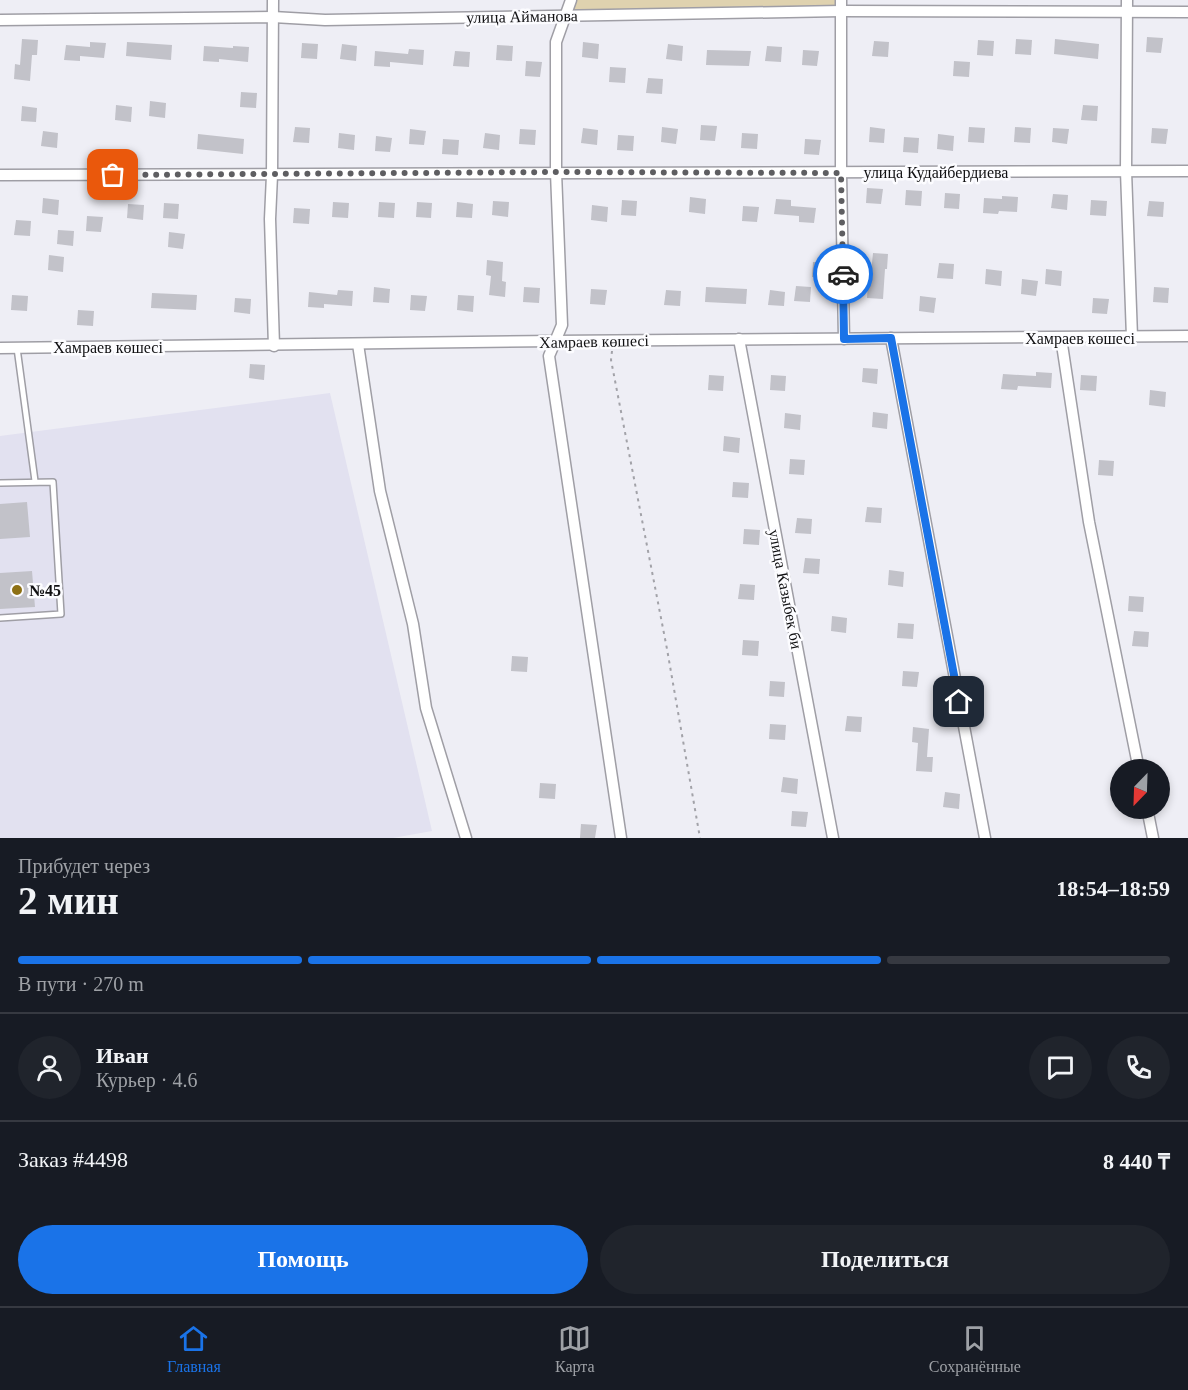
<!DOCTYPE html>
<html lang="ru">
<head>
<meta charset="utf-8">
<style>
	:root { --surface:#171b24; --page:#20242c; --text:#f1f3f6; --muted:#9ea1a6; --line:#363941; --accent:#1a73e8 }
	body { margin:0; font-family:Georgia,serif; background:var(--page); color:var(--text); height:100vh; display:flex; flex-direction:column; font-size:22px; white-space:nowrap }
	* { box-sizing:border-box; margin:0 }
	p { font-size:20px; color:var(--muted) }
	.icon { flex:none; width:33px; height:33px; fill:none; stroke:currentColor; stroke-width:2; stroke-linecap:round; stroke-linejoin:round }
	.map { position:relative; height:838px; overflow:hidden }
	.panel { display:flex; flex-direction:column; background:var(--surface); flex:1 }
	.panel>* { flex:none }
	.needle { width:39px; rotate:203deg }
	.tools { position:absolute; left:1110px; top:759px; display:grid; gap:12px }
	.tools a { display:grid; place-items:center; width:60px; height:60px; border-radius:50%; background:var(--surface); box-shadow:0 3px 9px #0003; font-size:30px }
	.pin { position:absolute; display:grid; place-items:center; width:51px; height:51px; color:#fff; margin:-26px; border-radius:12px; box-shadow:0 3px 9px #0006 }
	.courier { position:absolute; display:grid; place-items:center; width:60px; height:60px; margin:-30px; border:4px solid #1a73e8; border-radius:50%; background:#fff; color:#222; box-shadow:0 2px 8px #0007 }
	.head em { font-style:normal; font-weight:700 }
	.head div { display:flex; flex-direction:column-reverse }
	.head { display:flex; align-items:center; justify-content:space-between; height:102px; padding:0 18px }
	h1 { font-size:39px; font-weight:700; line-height:45px }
	.bar { display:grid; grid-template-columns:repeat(4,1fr); gap:9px 6px; align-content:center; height:72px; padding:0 18px }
	.bar i { height:8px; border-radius:4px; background:var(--line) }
	.bar .on { background:var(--accent) }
	.bar p { grid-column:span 4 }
	.line { display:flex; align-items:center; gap:15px; padding:0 18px; border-top:2px solid var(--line) }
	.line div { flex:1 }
	.round { display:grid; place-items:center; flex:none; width:63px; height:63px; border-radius:32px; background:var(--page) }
	.cta { display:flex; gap:12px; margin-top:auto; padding:12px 18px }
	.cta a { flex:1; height:69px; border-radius:36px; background:var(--accent); color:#fff; font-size:24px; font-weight:700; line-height:69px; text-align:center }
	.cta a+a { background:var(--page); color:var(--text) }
	.tabs { display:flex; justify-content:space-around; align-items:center; height:84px; border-top:2px solid var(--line); background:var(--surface); font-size:16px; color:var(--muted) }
	.tabs a { display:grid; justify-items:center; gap:3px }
	.tabs .on { color:var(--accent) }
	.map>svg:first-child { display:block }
	.built { fill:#e2e1f0 }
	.grass { fill:#dfd2af }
	.building { fill:#c2c2c9 }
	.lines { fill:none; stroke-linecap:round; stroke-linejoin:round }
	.service-casing { stroke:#9f9ea5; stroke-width:8 }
	.minor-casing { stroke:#9f9ea5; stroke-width:13 }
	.path { stroke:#a2a2a8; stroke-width:2; stroke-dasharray:3 4.5; stroke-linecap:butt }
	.service { stroke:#fff; stroke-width:5 }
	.minor { stroke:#fff; stroke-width:10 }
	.done { stroke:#5e5e61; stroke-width:6; stroke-dasharray:0 10.8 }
	.route { stroke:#1a73e8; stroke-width:8 }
	.poi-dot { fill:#8d7014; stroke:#fcfcff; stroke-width:2 }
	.labels { text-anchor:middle; stroke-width:5; stroke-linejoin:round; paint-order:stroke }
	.street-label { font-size:16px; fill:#101012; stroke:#fcfcff }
	.poi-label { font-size:16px; font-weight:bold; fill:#101012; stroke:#fcfcff; text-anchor:start }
</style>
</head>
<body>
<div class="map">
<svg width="1188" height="838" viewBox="0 0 1188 838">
	<rect width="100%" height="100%" fill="#eeeef5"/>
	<path class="built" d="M330 393 432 831 393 838H0V436Z"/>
	<path class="grass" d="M571 0H841V11L565 15Z"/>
	<g class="building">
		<path d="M1147 37 1163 38 1161 53 1146 52Z"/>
		<path d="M22 39 38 40 37 55H32L30 81 14 79 15 64 20 65Z"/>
		<path d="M1016 39 1032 40 1031 55 1015 54Z"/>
		<path d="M1055 39 1099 44 1098 59 1054 54Z"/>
		<path d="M978 40 994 41 993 56 977 55Z"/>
		<path d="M874 41 889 42 888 57 872 56Z"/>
		<path d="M90 42 106 43 104 58 80 56V61L64 60 66 45 90 47Z"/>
		<path d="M127 42 172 45 171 60 126 56Z"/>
		<path d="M583 42 599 44 598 59 582 57Z"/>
		<path d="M302 43 318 44 317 59 301 58Z"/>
		<path d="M342 44 357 46 356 61 340 59Z"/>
		<path d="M668 44 683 46 682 61 666 59Z"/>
		<path d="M497 45 513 46 512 61 496 60Z"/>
		<path d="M204 46 233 48V46L249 47 248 62 219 59V62L203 61Z"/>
		<path d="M767 46 782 47 781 62 765 61Z"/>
		<path d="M409 49 424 50 423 65 390 62V67L374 66 375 51 408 54Z"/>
		<path d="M707 50 751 51 749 66 706 65Z"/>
		<path d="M803 50 819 51 817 66 802 65Z"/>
		<path d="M455 51 470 52 469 67 453 66Z"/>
		<path d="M526 61 542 62 540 77 525 76Z"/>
		<path d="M954 61 970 62 969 77 953 76Z"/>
		<path d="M610 67 626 68 625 83 609 82Z"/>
		<path d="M648 78 663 79 662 94 646 93Z"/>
		<path d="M241 92 257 93 256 108 240 107Z"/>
		<path d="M150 101 166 103 165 118 149 116Z"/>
		<path d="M116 105 132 107 131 122 115 120Z"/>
		<path d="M1083 105 1098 106 1097 121 1081 120Z"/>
		<path d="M22 106 37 108 36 122 21 121Z"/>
		<path d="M701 125 717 126 715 141 700 140Z"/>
		<path d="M295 127 310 128 309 143 293 142Z"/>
		<path d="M662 127 678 129 676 144 661 142Z"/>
		<path d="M870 127 885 129 884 143 869 142Z"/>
		<path d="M969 127 985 128 984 143 968 142Z"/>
		<path d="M1015 127 1031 128 1030 143 1014 142Z"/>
		<path d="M583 128 598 130 597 145 581 143Z"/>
		<path d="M1053 128 1069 129 1067 144 1052 142Z"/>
		<path d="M1152 128 1168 129 1166 144 1151 143Z"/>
		<path d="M410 129 426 131 424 145 409 144Z"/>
		<path d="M520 129 536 130 535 145 519 144Z"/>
		<path d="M43 131 58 133 57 148 41 146Z"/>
		<path d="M339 133 355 135 354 150 338 148Z"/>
		<path d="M485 133 500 135 499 150 483 148Z"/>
		<path d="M742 133 758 134 757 149 741 148Z"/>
		<path d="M198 134 244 139 243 154 197 149Z"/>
		<path d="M938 134 954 136 953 151 937 149Z"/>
		<path d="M618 135 634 136 633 151 617 150Z"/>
		<path d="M376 136 392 138 390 152 375 151Z"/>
		<path d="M904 137 919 138 918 153 903 152Z"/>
		<path d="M443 139 459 140 458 155 442 154Z"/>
		<path d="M805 139 821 140 819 155 804 154Z"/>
		<path d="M867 188 883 189 881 204 866 203Z"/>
		<path d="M906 190 922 191 921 206 905 205Z"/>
		<path d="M945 193 960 194 959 209 944 208Z"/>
		<path d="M1053 194 1068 195 1067 210 1051 208Z"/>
		<path d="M1002 196 1018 197 1017 212 999 211 998 214 983 213 984 198 1002 199Z"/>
		<path d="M690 197 706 199 705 214 689 212Z"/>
		<path d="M43 198 59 200 58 215 42 213Z"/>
		<path d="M776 199 791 200V206L816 208 814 223 799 222V216L774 214Z"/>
		<path d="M622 200 637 201 636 216 621 215Z"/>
		<path d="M1091 200 1107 201 1106 216 1090 215Z"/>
		<path d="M493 201 509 202 508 217 492 215Z"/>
		<path d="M1149 201 1164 202 1163 217 1147 216Z"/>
		<path d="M333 202 349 203 348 218 332 217Z"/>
		<path d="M379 202 395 203 394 218 378 217Z"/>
		<path d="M417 202 432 203 431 218 416 217Z"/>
		<path d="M457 202 473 204 472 218 456 217Z"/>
		<path d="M164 203 179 204 178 219 163 218Z"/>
		<path d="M128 204 144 205 143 220 127 218Z"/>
		<path d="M592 205 608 207 607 222 591 220Z"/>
		<path d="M743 206 759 207 757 222 742 221Z"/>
		<path d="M294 208 310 209 309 224 293 223Z"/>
		<path d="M87 216 103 217 101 232 86 231Z"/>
		<path d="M16 220 31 221 30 236 14 235Z"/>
		<path d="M58 230 74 231 73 246 57 244Z"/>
		<path d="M169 232 185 234 183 249 168 247Z"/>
		<path d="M873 253 888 254 887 269H885L883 299 867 298 868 283H870Z"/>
		<path d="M49 255 64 257 63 272 48 270Z"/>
		<path d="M487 260 503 262 502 281 506 282 505 297 489 295 491 276 486 275Z"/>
		<path d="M813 262 829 263 828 278 812 277Z"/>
		<path d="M939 263 954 264 953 279 937 278Z"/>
		<path d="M986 269 1002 271 1001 286 985 284Z"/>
		<path d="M1046 269 1062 271 1061 286 1045 284Z"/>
		<path d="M1022 279 1038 281 1036 296 1021 294Z"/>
		<path d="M796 286 811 287 810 302 794 301Z"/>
		<path d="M374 287 390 289 389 303 373 302Z"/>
		<path d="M524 287 540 288 539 303 523 302Z"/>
		<path d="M706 287 747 289 746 304 705 302Z"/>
		<path d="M1154 287 1169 288 1168 303 1153 302Z"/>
		<path d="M591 289 607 290 605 305 590 304Z"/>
		<path d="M338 290 353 291 352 306 324 304V308L308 307 309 292 337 295Z"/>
		<path d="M666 290 681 291 680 306 664 305Z"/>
		<path d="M770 290 785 292 784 306 768 305Z"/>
		<path d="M152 293 197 295 196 310 151 308Z"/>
		<path d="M12 295 28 296 27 311 11 310Z"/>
		<path d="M411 295 427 296 425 311 410 310Z"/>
		<path d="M458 295 474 296 473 312 457 310Z"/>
		<path d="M920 296 936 298 934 313 919 311Z"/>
		<path d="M235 298 251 299 250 314 234 312Z"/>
		<path d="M1093 298 1109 299 1107 314 1092 313Z"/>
		<path d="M78 310 94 311 93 326 77 325Z"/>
		<path d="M250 364 265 365 264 380 249 378Z"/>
		<path d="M863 368 878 369 877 384 862 382Z"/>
		<path d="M1036 372 1052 373 1051 388 1018 386 1017 390 1001 389 1003 374 1036 376Z"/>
		<path d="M709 375 724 376 723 391 708 390Z"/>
		<path d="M771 375 786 376 785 391 770 390Z"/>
		<path d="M1081 375 1097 376 1096 391 1080 390Z"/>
		<path d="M1150 390 1166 392 1165 407 1149 405Z"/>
		<path d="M873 412 888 414 887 429 872 427Z"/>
		<path d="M785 413 801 415 800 430 784 428Z"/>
		<path d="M724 436 740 438 739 453 723 451Z"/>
		<path d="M790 459 805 460 804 475 789 474Z"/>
		<path d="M1099 460 1114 461 1113 476 1098 475Z"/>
		<path d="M733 482 749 483 748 498 732 497Z"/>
		<path d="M27 502 30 537 0 539V504Z"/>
		<path d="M867 507 882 508 881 523 865 522Z"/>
		<path d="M797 518 812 519 811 534 795 533Z"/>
		<path d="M744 529 760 530 759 545 743 544Z"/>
		<path d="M805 558 820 559 819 574 803 573Z"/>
		<path d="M889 570 904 572 903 587 888 585Z"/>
		<path d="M32 571 35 607 0 609V573Z"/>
		<path d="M740 584 755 585 754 600 738 599Z"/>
		<path d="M1129 596 1144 597 1143 612 1128 611Z"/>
		<path d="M832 616 847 618 846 633 831 631Z"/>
		<path d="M898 623 914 624 913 639 897 638Z"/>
		<path d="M1134 631 1149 632 1148 647 1132 646Z"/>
		<path d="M743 640 759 641 758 656 742 655Z"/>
		<path d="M512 656 528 657 527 672 511 671Z"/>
		<path d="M903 671 919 672 917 687 902 686Z"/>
		<path d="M770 681 785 682 784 697 769 696Z"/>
		<path d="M847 716 862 717 861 732 845 731Z"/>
		<path d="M770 724 786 725 785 740 769 739Z"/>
		<path d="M913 727 929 729 927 757H933L932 772 916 771 918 743 912 742Z"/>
		<path d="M783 777 798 779 797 794 781 792Z"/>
		<path d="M540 783 556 784 555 799 539 798Z"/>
		<path d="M945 792 960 794 959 809 943 807Z"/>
		<path d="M792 811 808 812 806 827 791 826Z"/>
		<path d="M581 824 597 825 595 838H580Z"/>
	</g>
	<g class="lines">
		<g class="service-casing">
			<g id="service">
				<path d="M17 348 35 481"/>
				<path d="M0 483 53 482 61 614 0 618"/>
			</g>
		</g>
		<g class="minor-casing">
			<g id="minor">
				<path d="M273 0 272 175 270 219 274 346"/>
				<path d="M571 0 556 42V172L562 325 549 356 621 838"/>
				<path d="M841 0V173L844 339"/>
				<path d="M1127 0 1126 171 1132 337"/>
				<path d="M0 20 273 17 325 20 841 11 1188 12"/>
				<path d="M0 175 1188 171"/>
				<path d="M891 338 985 838"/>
				<path d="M1061 338 1089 522 1139 770"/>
				<path d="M739 339 833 838"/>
				<path d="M358 344 380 491 413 624 426 708 466 838"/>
				<path d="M0 348 555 341 1188 336"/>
				<path d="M1147 808 1153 838"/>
			</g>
		</g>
		<path class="path" d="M612 351 611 360 667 649 700 838"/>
		<use href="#service" class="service"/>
		<use href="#minor" class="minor"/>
	</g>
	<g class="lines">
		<path class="done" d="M113 175 556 172 841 173 843 274"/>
		<path class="route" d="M843 274 844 339 891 338 959 702"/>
	</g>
	<circle class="poi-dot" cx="17" cy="590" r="6"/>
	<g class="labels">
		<g class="street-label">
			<text transform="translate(522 16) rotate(-1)" y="6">улица Айманова</text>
			<text x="936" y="178">улица Кудайбердиева</text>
			<text x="1080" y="344">Хамраев көшесі</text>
			<text transform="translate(594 341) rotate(-1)" y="6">Хамраев көшесі</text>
			<text x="108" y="353">Хамраев көшесі</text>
			<text transform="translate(786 589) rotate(79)" y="6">улица Казыбек би</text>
		</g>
		<g class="poi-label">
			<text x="29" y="596">№45</text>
		</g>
	</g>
</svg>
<div class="tools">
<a><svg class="needle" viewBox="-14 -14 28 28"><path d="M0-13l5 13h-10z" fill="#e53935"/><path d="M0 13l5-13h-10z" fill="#9ea1a6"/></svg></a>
</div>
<div class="pin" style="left:113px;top:175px;background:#ea580c"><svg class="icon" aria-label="bag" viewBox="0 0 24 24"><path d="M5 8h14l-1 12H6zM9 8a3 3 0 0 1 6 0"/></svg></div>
<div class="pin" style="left:959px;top:702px;background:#1f2937"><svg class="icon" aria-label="home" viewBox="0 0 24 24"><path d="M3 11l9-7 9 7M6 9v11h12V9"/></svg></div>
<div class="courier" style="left:843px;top:274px"><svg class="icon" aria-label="car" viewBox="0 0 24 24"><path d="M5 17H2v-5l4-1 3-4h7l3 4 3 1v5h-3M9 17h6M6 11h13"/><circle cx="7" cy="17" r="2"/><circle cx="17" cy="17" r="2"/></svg></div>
</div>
<section class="panel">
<div class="head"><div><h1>2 мин</h1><p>Прибудет через</p></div><em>18:54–18:59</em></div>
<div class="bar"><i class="on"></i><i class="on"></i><i class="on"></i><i></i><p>В пути · 270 m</p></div>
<div class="line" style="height:108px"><a class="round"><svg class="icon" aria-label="person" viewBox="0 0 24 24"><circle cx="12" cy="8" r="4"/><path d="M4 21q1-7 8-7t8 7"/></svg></a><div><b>Иван</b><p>Курьер · 4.6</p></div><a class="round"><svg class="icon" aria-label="chat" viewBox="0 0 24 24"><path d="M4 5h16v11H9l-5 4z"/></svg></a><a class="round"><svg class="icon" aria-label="phone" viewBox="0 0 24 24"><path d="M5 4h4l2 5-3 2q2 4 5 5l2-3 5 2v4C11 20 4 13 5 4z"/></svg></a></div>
<div class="line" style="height:78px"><div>Заказ #4498</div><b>8 440 ₸</b></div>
<div class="cta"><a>Помощь</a><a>Поделиться</a></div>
</section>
<nav class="tabs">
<a class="on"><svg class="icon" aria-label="home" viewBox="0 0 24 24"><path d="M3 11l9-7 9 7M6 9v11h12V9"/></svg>Главная</a>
<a><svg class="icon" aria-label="map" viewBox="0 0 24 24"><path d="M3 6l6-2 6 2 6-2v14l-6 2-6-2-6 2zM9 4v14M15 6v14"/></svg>Карта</a>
<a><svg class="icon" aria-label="saved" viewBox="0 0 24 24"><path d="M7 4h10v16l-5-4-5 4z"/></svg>Сохранённые</a>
</nav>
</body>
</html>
